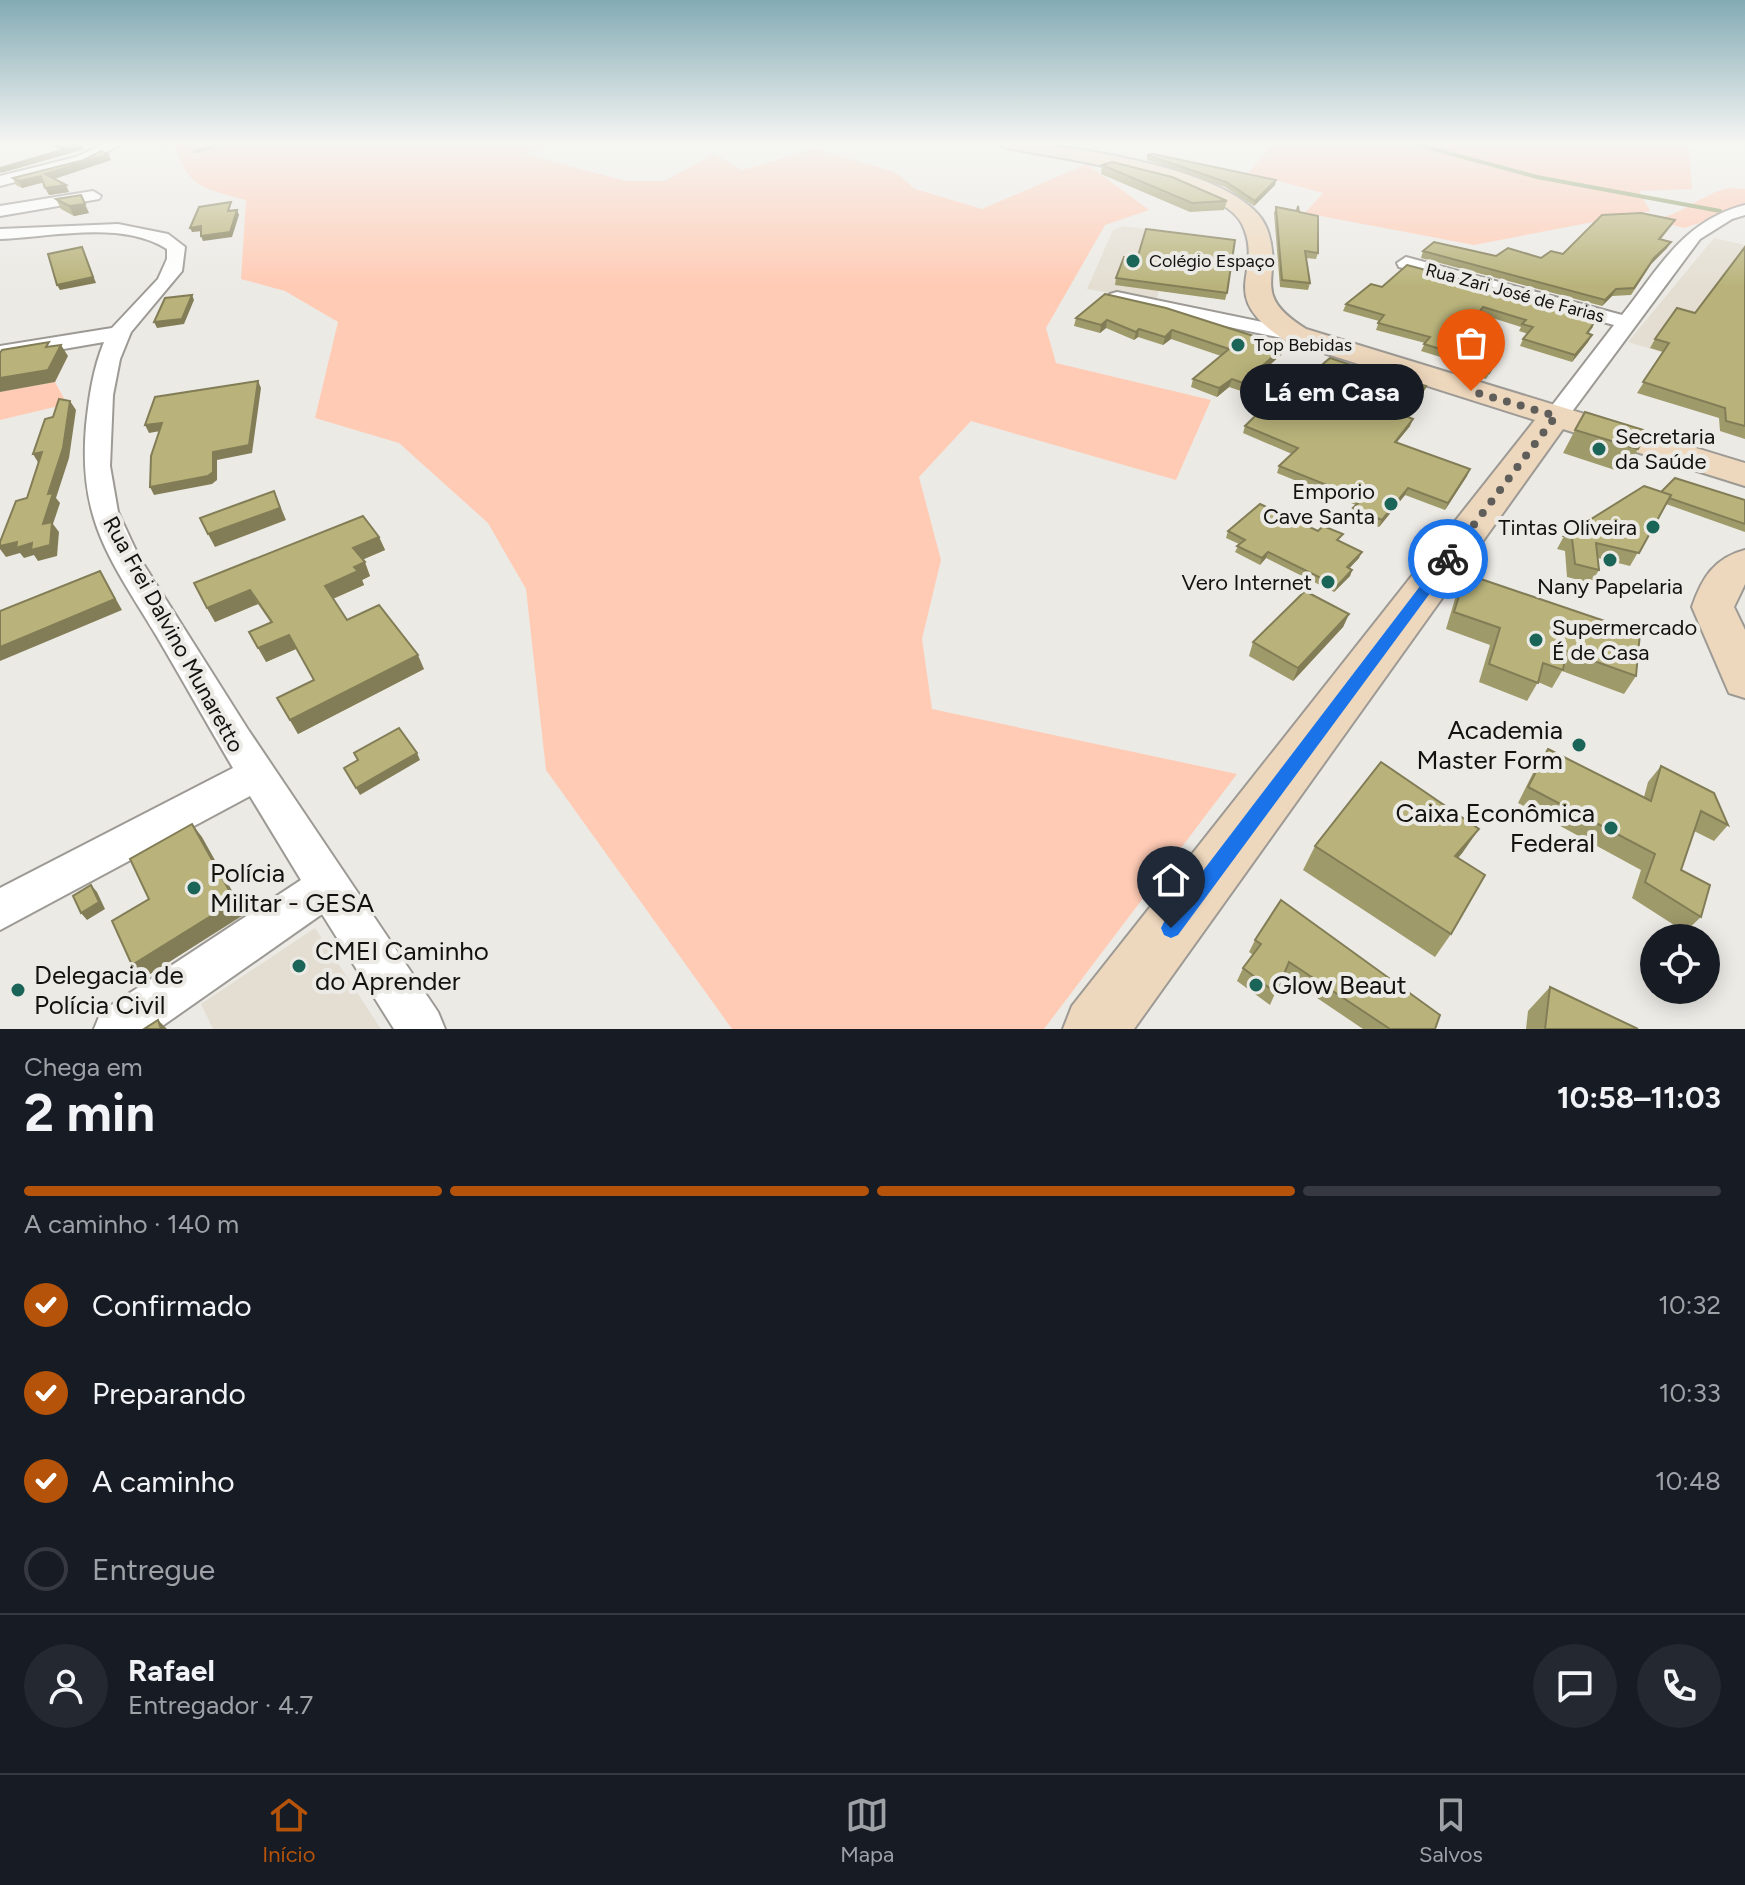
<!DOCTYPE html>
<html lang="pt">
<head>
<meta charset="utf-8">
<style>
	:root { --surface:#171b24; --page:#242831; --text:#f1f3f6; --muted:#9ea1a6; --line:#363941; --accent:#b45309 }
	body { margin:0; font-family:Figtree,sans-serif; background:var(--page); color:var(--text); height:100vh; display:flex; flex-direction:column; font-size:30px; white-space:nowrap }
	* { box-sizing:border-box; margin:0 }
	p { font-size:26px; color:var(--muted) }
	.icon { flex:none; width:44px; height:44px; fill:none; stroke:currentColor; stroke-width:2; stroke-linecap:round; stroke-linejoin:round }
	.map { position:relative; height:1029px; overflow:hidden }
	.details { display:flex; flex-direction:column; background:var(--surface); flex:1 }
	.details>* { flex:none }
	.buttons { position:absolute; left:1640px; top:924px; display:grid; gap:16px }
	.buttons a { display:grid; place-items:center; width:80px; height:80px; border-radius:50%; background:var(--surface); box-shadow:0 4px 20px #0003; font-size:40px }
	.pin { position:absolute; display:grid; place-items:center; width:68px; height:68px; color:#fff; margin:-82px -34px; border-radius:50% 50% 50% 0; rotate:-45deg; box-shadow:0 0 8px #0007 }
	.pin .icon { rotate:45deg }
	.courier { position:absolute; display:grid; place-items:center; width:80px; height:80px; margin:-40px; border:6px solid #1a73e8; border-radius:50%; background:#fff; color:#222; box-shadow:0 2px 10px #0007 }
	.bubble { position:absolute; height:56px; border-radius:28px; background:var(--surface); box-shadow:0 4px 20px #0003; font-size:26px; font-weight:700; line-height:56px; text-align:center }
	.summary em { font-style:normal; font-weight:700 }
	.summary div { display:flex; flex-direction:column-reverse }
	.summary { display:flex; align-items:center; justify-content:space-between; height:136px; padding:0 24px }
	h1 { font-size:52px; font-weight:700; line-height:60px }
	.bar { display:grid; grid-template-columns:repeat(4,1fr); gap:12px 8px; align-content:center; height:96px; padding:0 24px }
	.bar i { height:10px; border-radius:6px; background:var(--line) }
	.bar .active { background:var(--accent) }
	.bar p { grid-column:span 4 }
	.line { display:flex; align-items:center; gap:20px; padding:0 24px; border-top:2px solid var(--line) }
	.line div { flex:1 }
	.round { display:grid; place-items:center; flex:none; width:84px; height:84px; border-radius:42px; background:var(--page) }
	ol { padding:0 24px; list-style:none }
	li { display:flex; align-items:center; gap:24px; height:88px }
	li p { margin-inline-start:auto }
	li .icon { padding:8px; border-radius:50%; background:var(--accent); color:#fff; stroke-width:4 }
	li:last-child { color:var(--muted) }
	li i { width:44px; height:44px; border:4px solid var(--line); border-radius:50% }
	.tab-bar { display:flex; justify-content:space-around; align-items:center; height:112px; border-top:2px solid var(--line); background:var(--surface); font-size:22px; color:var(--muted) }
	.tab-bar a { display:grid; justify-items:center; gap:4px }
	.tab-bar .active { color:var(--accent) }
	.map>svg:first-child { display:block }
	.built { fill:#e4ded2 }
	.green { fill:#ffcbb5 }
	.lines { fill:none; stroke-linecap:round; stroke-linejoin:round }
	.stream { stroke:#8d9d68; stroke-width:4 }
	.street-casing { stroke:#9d9a95; stroke-width:4 }
	.secondary-casing { stroke:#9d9a95; stroke-width:4 }
	.street { fill:#fff; fill-rule:evenodd }
	.secondary { fill:#eed8bd; fill-rule:evenodd }
	.wall { fill:#9f9a6a }
	.shaded-wall { fill:#827d56 }
	.building { fill:#b9b37b; stroke:#827d56; stroke-width:2 }
	.route { fill:#1a73e8 }
	.done { stroke:#5f5e5b; stroke-width:8; stroke-dasharray:0 14.4 }
	.poi-dot { fill:#1b6458; stroke:#eceae5; stroke-width:3 }
	.labels { text-anchor:middle; stroke-width:8; stroke-linejoin:round; paint-order:stroke }
	.far-poi-label { font-size:18px; fill:#131210; stroke:#eceae5; text-anchor:start }
	.far-street-label { font-size:18px; fill:#131210; stroke:#eceae5 }
	.poi-label { font-size:22px; fill:#131210; stroke:#eceae5; text-anchor:end }
	.street-label { font-size:22px; fill:#131210; stroke:#eceae5 }
	.near-poi-label { font-size:26px; fill:#131210; stroke:#eceae5; text-anchor:start }
</style>
</head>
<body>
<div class="map">
<svg width="1745" height="1029" viewBox="0 0 1745 1029">
	<rect width="100%" height="100%" fill="#eceae5"/>
	<g class="built">
		<path d="M1124 226 1174 233 1156 301 1087 289 1113 230Z"/>
		<path d="M1714 238 1745 245V377L1628 342Z"/>
		<path d="M315 928 381 1029H213L201 1004Z"/>
	</g>
	<g class="green">
		<path d="M174 142H553L524 154 626 181H665L714 154 742 170 815 149 895 172 915 189 982 209 1087 164 1149 210 1105 225 1046 328 1056 363 1211 400 1176 480 971 421 919 477 941 560 922 639 932 709 1237 774 1044 1029H732L546 770 526 589 488 523 399 443 315 418 338 322 285 291 241 279 246 200C204 188 187 189 174 142Z"/>
		<path d="M1275 142H1688L1692 189 1639 191 1650 211 1474 245 1305 213 1323 193 1248 173Z"/>
		<path d="M1729 188 1745 189V208L1684 228 1652 220C1681 216 1701 194 1729 188Z"/>
		<path d="M55 382 67 404 0 420V392Z"/>
	</g>
	<g class="lines">
		<g class="stream">
			<path d="M1408 142 1537 177 1720 211"/>
			<path d="M195 151 227 142"/>
		</g>
		<g class="street-casing">
			<g id="street">
				<path d="M108 142H126L86 163 0 186V176L76 157Z"/>
				<path d="M93 191 101 196 99 199 0 216V206Z"/>
				<path d="M1745 205V215L1732 219 1700 239 1565 421 1556 423 1544 416 1614 325 1399 267 1397 263 1406 257 1622 315C1660 267 1683 221 1745 205Z"/>
				<path d="M118 224 168 234 185 247 182 271 131 332 120 359 113 395 110 466 118 512 139 557 247 728 438 1012 445 1029H394L322 914 158 1029H94L101 1012 301 880 250 796 0 930V888L233 768C207 724 182 679 156 635 110 559 78 520 86 426 89 397 93 369 104 342L0 360V346L112 328 158 279 167 259V249C122 220 51 237 0 239V229Z"/>
				<path d="M1117 292 1296 329 1307 335 1296 341 1110 302 1107 298 1110 294Z"/>
			</g>
		</g>
		<g class="secondary-casing">
			<g id="secondary">
				<path d="M996 142C1055 142 1246 168 1267 229 1285 278 1247 292 1306 329L1745 463V486L1563 429 1134 1029H1063L1072 1006 1535 420 1286 341C1212 293 1266 274 1242 224 1221 180 1054 157 1006 148Z"/>
				<path d="M1745 550V584L1734 607 1745 630V698L1729 693 1692 607C1702 578 1714 558 1745 550Z"/>
			</g>
		</g>
		<use href="#street" class="street"/>
		<use href="#secondary" class="secondary"/>
	</g>
	<g class="wall">
		<path d="M48 142H80L78 145 84 149 1 173 60 150 50 146Z"/>
		<path d="M108 154 111 160 54 179 69 192 49 195 43 182 22 188 16 185 13 178Z"/>
		<path d="M1147 155 1276 180 1275 185 1254 206 1225 187 1147 160Z"/>
		<path d="M1102 165 1227 201 1224 210 1190 212 1101 174Z"/>
		<path d="M56 199 89 213 74 216 61 209Z"/>
		<path d="M1276 207 1299 212 1318 253 1316 259 1306 258 1310 283 1308 290 1280 287 1274 213Z"/>
		<path d="M1675 220 1671 226 1661 239 1671 242 1667 248 1651 264 1631 295 1612 296 1602 306 1421 258 1423 251 1541 258 1563 254Z"/>
		<path d="M1745 247V439L1720 431 1719 418 1637 393 1663 352 1650 348 1655 339 1695 313Z"/>
		<path d="M1137 259 1227 293 1225 300 1115 285 1116 278Z"/>
		<path d="M1382 287 1590 314 1588 318 1593 327 1588 334 1592 335 1588 342 1572 362 1520 346 1523 339 1528 334 1519 331 1521 327 1480 314 1447 359 1421 351 1425 343 1376 330 1379 321 1343 311 1346 304Z"/>
		<path d="M1105 294 1285 346 1282 354 1241 391 1229 387 1217 397 1191 387 1193 379 1221 356 1171 339 1163 345 1138 337 1134 340 1106 328 1100 333 1074 326 1076 318Z"/>
		<path d="M1497 362 1486 379 1451 370 1454 365Z"/>
		<path d="M1354 366 1352 372 1348 375 1399 392 1423 393 1409 418 1410 426 1397 442 1467 476 1445 510 1405 495 1379 527 1350 516 1353 508 1356 505 1277 473 1279 466 1292 454 1243 433 1245 426 1294 389Z"/>
		<path d="M1575 430 1638 449 1624 473 1563 453Z"/>
		<path d="M1661 492 1745 500V532L1666 504 1630 566 1598 558 1599 570 1591 583 1567 577 1565 551 1557 549 1564 536Z"/>
		<path d="M1228 531 1339 541 1359 558 1349 568 1352 570 1350 576 1334 592 1266 558 1260 565 1235 552 1239 544 1226 538Z"/>
		<path d="M379 537 385 550 362 560 370 576 362 580 364 585 333 599 347 620 424 669 298 734 277 698 314 680 296 649 266 662 271 623 258 604 215 622 207 608Z"/>
		<path d="M1466 574 1636 676 1624 694 1562 671 1552 688 1538 682 1527 701 1479 682 1490 645 1446 629 1457 592Z"/>
		<path d="M1349 614 1343 627 1293 681 1249 656 1253 642Z"/>
		<path d="M1548 749 1644 797 1648 782 1661 766 1728 825 1714 841 1694 831 1681 870 1701 917 1685 932 1632 898 1641 870 1518 803 1537 765Z"/>
		<path d="M1315 846 1463 852 1458 858 1451 934 1435 957 1303 870Z"/>
		<path d="M1255 940 1435 1029H1363L1283 975 1270 1005 1237 981 1243 968 1253 955 1249 952Z"/>
		<path d="M1550 987 1638 1029H1526L1528 1011Z"/>
	</g>
	<g class="shaded-wall">
		<path d="M75 142H80L78 146 82 145 84 149 1 173 0 172V168L73 147Z"/>
		<path d="M161 142H171L163 147Z"/>
		<path d="M108 154 111 160 48 181 45 174Z"/>
		<path d="M41 176 45 182 22 188 19 181Z"/>
		<path d="M1276 180 1275 185 1254 206 1255 201Z"/>
		<path d="M66 185 69 192 49 195 45 188Z"/>
		<path d="M81 195 89 213 74 216 69 206Z"/>
		<path d="M237 210 239 215 232 237 203 241 201 236Z"/>
		<path d="M201 226 203 231 192 232 190 228Z"/>
		<path d="M1671 242 1667 248 1651 264 1631 295 1654 258Z"/>
		<path d="M82 247 96 283 60 290 57 285Z"/>
		<path d="M1616 289 1612 296 1602 306 1605 300Z"/>
		<path d="M192 295 194 300 184 324 157 328 154 322Z"/>
		<path d="M1483 307 1480 314 1447 359 1450 352Z"/>
		<path d="M1107 320 1106 328 1100 333 1101 325Z"/>
		<path d="M1139 329 1138 337 1134 340 1136 332Z"/>
		<path d="M1172 330 1171 339 1163 345 1165 337Z"/>
		<path d="M1592 335 1588 342 1572 362 1575 355Z"/>
		<path d="M61 345 68 356 55 382 0 392V378Z"/>
		<path d="M1285 346 1282 354 1241 391 1243 383Z"/>
		<path d="M1232 379 1229 387 1217 397 1219 388Z"/>
		<path d="M258 381 261 388 252 453 217 460V480L212 484 154 495 150 487 213 452Z"/>
		<path d="M70 401 76 410 69 458 56 498 60 503 53 524 59 532 57 556 38 561 34 555 24 558 20 553 6 557 0 549V546L43 524 48 494Z"/>
		<path d="M1413 419 1410 426 1392 448 1395 442Z"/>
		<path d="M162 423 166 430 149 433 145 425Z"/>
		<path d="M42 452 39 464 33 454Z"/>
		<path d="M1470 469 1467 476 1445 510 1448 503Z"/>
		<path d="M1408 488 1405 495 1379 527 1382 520Z"/>
		<path d="M274 491 286 520 215 547 208 534Z"/>
		<path d="M379 537 385 550 359 561 353 548Z"/>
		<path d="M1268 552 1266 558 1260 565 1262 558Z"/>
		<path d="M1362 552 1359 558 1344 574 1347 567Z"/>
		<path d="M365 562 370 576 362 580 364 585 332 599 325 586 354 567Z"/>
		<path d="M1352 570 1350 576 1334 592 1337 586Z"/>
		<path d="M100 571 122 610 0 661V647Z"/>
		<path d="M250 590 258 604 215 622 207 608Z"/>
		<path d="M1349 614 1343 627 1293 681 1298 668Z"/>
		<path d="M289 635 296 649 266 662 258 648Z"/>
		<path d="M418 655 424 669 298 734 290 720Z"/>
		<path d="M417 753 420 760 360 795 356 788Z"/>
		<path d="M192 824 202 837 245 914 144 978 132 965Z"/>
		<path d="M1479 829 1463 852 1439 880 1455 856Z"/>
		<path d="M91 885 97 892 105 909 87 920 81 913Z"/>
		<path d="M158 1020 167 1029H161Z"/>
	</g>
	<g class="building">
		<path d="M48 142H75L73 147 82 145 0 168 65 149Z"/>
		<path d="M101 151 108 154 45 174 66 185 45 188 41 176 19 181 13 178 84 160Z"/>
		<path d="M1153 154 1276 180 1255 201 1226 182 1147 155Z"/>
		<path d="M1112 162 1172 177 1227 201 1192 203 1102 165Z"/>
		<path d="M81 195 85 204 69 206 56 199Z"/>
		<path d="M231 202 228 211 237 210 230 232 201 236V226L190 228 199 207Z"/>
		<path d="M1298 206 1299 212 1318 216V253L1305 251 1310 283 1282 280 1276 207 1297 211Z"/>
		<path d="M1641 213 1675 220 1659 239 1671 242 1654 258 1634 288 1616 289 1605 300 1423 251 1434 242 1496 256 1508 248 1541 258 1551 251 1563 254 1602 215Z"/>
		<path d="M1146 229 1235 240 1227 293 1116 278 1124 257 1137 259Z"/>
		<path d="M82 247 93 277 57 285 48 254Z"/>
		<path d="M1745 247V426L1726 421 1725 408 1643 382 1669 343 1655 339 1677 308 1695 313Z"/>
		<path d="M1407 265 1590 314 1586 317 1596 320 1587 333 1592 335 1575 355 1523 339 1533 327 1522 324 1526 320 1483 307 1450 352 1424 344 1430 337 1378 323 1384 315 1346 304 1371 284 1382 287Z"/>
		<path d="M1105 294 1166 308 1285 346 1243 383 1232 379 1219 388 1193 379 1229 349 1172 330 1165 337 1139 329 1136 332 1107 320 1101 325 1076 318Z"/>
		<path d="M192 295 182 319 154 322 165 298Z"/>
		<path d="M49 342 46 347 61 345 48 370 0 378V353L2 350Z"/>
		<path d="M1466 347 1499 356 1489 373 1454 365Z"/>
		<path d="M1330 358 1354 366 1345 374 1399 392 1406 381 1426 386 1408 417 1413 419 1395 442 1470 469 1448 503 1408 488 1382 520 1353 508 1362 499 1279 466 1298 448 1245 426 1286 386 1294 389Z"/>
		<path d="M258 381 249 445 213 452V472L208 476 150 487 151 456 162 423 145 425 155 397Z"/>
		<path d="M59 399 70 401 63 448 48 494 53 493 43 524 52 522 50 545 31 550 32 543 16 548 17 542 0 546V542L16 501 27 498 42 452 33 454 45 419 53 417Z"/>
		<path d="M1585 412 1647 431 1638 449 1575 430Z"/>
		<path d="M1675 478 1745 500V524L1669 498 1671 495 1661 492Z"/>
		<path d="M1644 486 1671 495 1639 553 1596 543 1599 570 1575 564 1572 538 1564 536Z"/>
		<path d="M274 491 280 508 208 534 200 518Z"/>
		<path d="M1260 504 1318 531 1323 526 1343 534 1337 540 1362 552 1347 567 1352 570 1337 586 1268 552 1262 558 1237 546 1245 540 1228 531Z"/>
		<path d="M363 516 379 537 353 548 365 562 354 567 358 571 325 586 347 620 379 605 418 655 290 720 277 698 314 680 289 635 258 648 249 632 272 622 250 590 207 608 194 583Z"/>
		<path d="M100 571 115 599 0 647V611Z"/>
		<path d="M1466 574 1640 633 1636 676 1566 651 1563 670 1543 663 1538 683 1489 664 1500 628 1454 612Z"/>
		<path d="M1305 591 1349 614 1298 668 1253 642Z"/>
		<path d="M399 728 417 753 356 788 344 768 358 760 354 753Z"/>
		<path d="M1548 749 1651 801 1661 766 1714 793 1728 825 1701 811 1681 870 1710 885 1701 917 1645 882 1655 854 1528 787Z"/>
		<path d="M1381 762 1479 829 1455 856 1485 875 1451 934 1315 846Z"/>
		<path d="M192 824 235 901 132 965 112 921 149 899 130 859Z"/>
		<path d="M91 885 99 902 81 913 73 896Z"/>
		<path d="M1281 900 1440 1015 1435 1029H1390L1289 962 1276 993 1243 968 1261 944 1255 940Z"/>
		<path d="M1550 987 1638 1029H1545Z"/>
		<path d="M158 1020 161 1029H144Z"/>
	</g>
	<linearGradient id="sky" x2="0" y2="1"><stop stop-color="#83abb5"/><stop offset="0.5" stop-color="#f6f6f3"/><stop offset="1" stop-color="#f6f6f3" stop-opacity="0"/></linearGradient>
	<rect width="1745" height="286" fill="url(#sky)"/>
	<path class="route" d="M1448 555 1453 556V562L1178 935 1171 938 1164 935 1161 928 1164 922 1443 556Z"/>
	<g class="lines">
		<path class="done" d="M1448 559 1556 416 1471 391"/>
	</g>
	<g class="poi-dot">
		<circle cx="1133" cy="261" r="8"/>
		<circle cx="1238" cy="345" r="8"/>
		<circle cx="1599" cy="449" r="8"/>
		<circle cx="1391" cy="504" r="8"/>
		<circle cx="1653" cy="527" r="8"/>
		<circle cx="1610" cy="560" r="8"/>
		<circle cx="1328" cy="582" r="8"/>
		<circle cx="1536" cy="640" r="8"/>
		<circle cx="1579" cy="745" r="8"/>
		<circle cx="1611" cy="828" r="8"/>
		<circle cx="194" cy="888" r="8"/>
		<circle cx="299" cy="966" r="8"/>
		<circle cx="1256" cy="985" r="8"/>
		<circle cx="18" cy="990" r="8"/>
	</g>
	<g class="labels">
		<g class="far-poi-label">
			<text x="1149" y="267">Colégio Espaço</text>
			<text x="1254" y="351">Top Bebidas</text>
		</g>
		<g class="far-street-label">
			<text transform="translate(1515 293) rotate(15)" y="6">Rua Zari José de Farias</text>
		</g>
		<g class="poi-label">
			<text x="1615" y="444" text-anchor="start">Secretaria<tspan x="1615" dy="25">da Saúde</tspan></text>
			<text x="1375" y="499">Emporio<tspan x="1375" dy="25">Cave Santa</tspan></text>
			<text x="1637" y="535">Tintas Oliveira</text>
			<text x="1312" y="590">Vero Internet</text>
			<text x="1610" y="594" text-anchor="middle">Nany Papelaria</text>
			<text x="1552" y="635" text-anchor="start">Supermercado<tspan x="1552" dy="25">É de Casa</tspan></text>
		</g>
		<g class="street-label">
			<text transform="translate(174 634) rotate(61)" y="8">Rua Frei Dalvino Munaretto</text>
		</g>
		<g class="near-poi-label">
			<text x="1563" y="739" text-anchor="end">Academia<tspan x="1563" dy="30">Master Form</tspan></text>
			<text x="1595" y="822" text-anchor="end">Caixa Econômica<tspan x="1595" dy="30">Federal</tspan></text>
			<text x="210" y="882">Polícia<tspan x="210" dy="30">Militar - GESA</tspan></text>
			<text x="315" y="960">CMEI Caminho<tspan x="315" dy="30">do Aprender</tspan></text>
			<text x="34" y="984">Delegacia de<tspan x="34" dy="30">Polícia Civil</tspan></text>
			<text x="1272" y="994">Glow Beaut</text>
		</g>
	</g>
</svg>
<div class="buttons">
<a><svg class="icon" aria-label="locate" viewBox="0 0 24 24"><circle cx="12" cy="12" r="6"/><path d="M12 2v4M12 18v4M2 12h4M18 12h4"/></svg></a>
</div>
<div class="pin" style="left:1471px;top:391px;background:#ea580c"><svg class="icon" aria-label="bag" viewBox="0 0 24 24"><path d="M5 8h14l-1 12H6zM9 8a3 3 0 0 1 6 0"/></svg></div>
<div class="pin" style="left:1171px;top:928px;background:#1f2937"><svg class="icon" aria-label="home" viewBox="0 0 24 24"><path d="M3 11l9-7 9 7M6 9v11h12V9"/></svg></div>
<div class="courier" style="left:1448px;top:559px"><svg class="icon" aria-label="bike" viewBox="0 0 24 24"><circle cx="6" cy="16" r="4"/><circle cx="18" cy="16" r="4"/><path d="M6 16l4-8h5l3 8M10 8l3 8H6M13 5h3"/></svg></div>
<div class="bubble" style="left:1240px;top:364px;width:184px">Lá em Casa</div>
</div>
<section class="details">
<div class="summary"><div><h1>2 min</h1><p>Chega em</p></div><em>10:58–11:03</em></div>
<div class="bar"><i class="active"></i><i class="active"></i><i class="active"></i><i></i><p>A caminho · 140 m</p></div>
<ol>
<li><svg class="icon" aria-label="check" viewBox="0 0 24 24"><path d="M5 12l5 5 9-10"/></svg>Confirmado<p>10:32</p></li>
<li><svg class="icon" aria-label="check" viewBox="0 0 24 24"><path d="M5 12l5 5 9-10"/></svg>Preparando<p>10:33</p></li>
<li><svg class="icon" aria-label="check" viewBox="0 0 24 24"><path d="M5 12l5 5 9-10"/></svg>A caminho<p>10:48</p></li>
<li><i></i>Entregue</li>
</ol>
<div class="line" style="height:144px"><a class="round"><svg class="icon" aria-label="person" viewBox="0 0 24 24"><circle cx="12" cy="8" r="4"/><path d="M4 21q1-7 8-7t8 7"/></svg></a><div><b>Rafael</b><p>Entregador · 4.7</p></div><a class="round"><svg class="icon" aria-label="chat" viewBox="0 0 24 24"><path d="M4 5h16v11H9l-5 4z"/></svg></a><a class="round"><svg class="icon" aria-label="phone" viewBox="0 0 24 24"><path d="M5 4h4l2 5-3 2q2 4 5 5l2-3 5 2v4C11 20 4 13 5 4z"/></svg></a></div>
</section>
<nav class="tab-bar">
<a class="active"><svg class="icon" aria-label="home" viewBox="0 0 24 24"><path d="M3 11l9-7 9 7M6 9v11h12V9"/></svg>Início</a>
<a><svg class="icon" aria-label="map" viewBox="0 0 24 24"><path d="M3 6l6-2 6 2 6-2v14l-6 2-6-2-6 2zM9 4v14M15 6v14"/></svg>Mapa</a>
<a><svg class="icon" aria-label="saved" viewBox="0 0 24 24"><path d="M7 4h10v16l-5-4-5 4z"/></svg>Salvos</a>
</nav>
</body>
</html>
